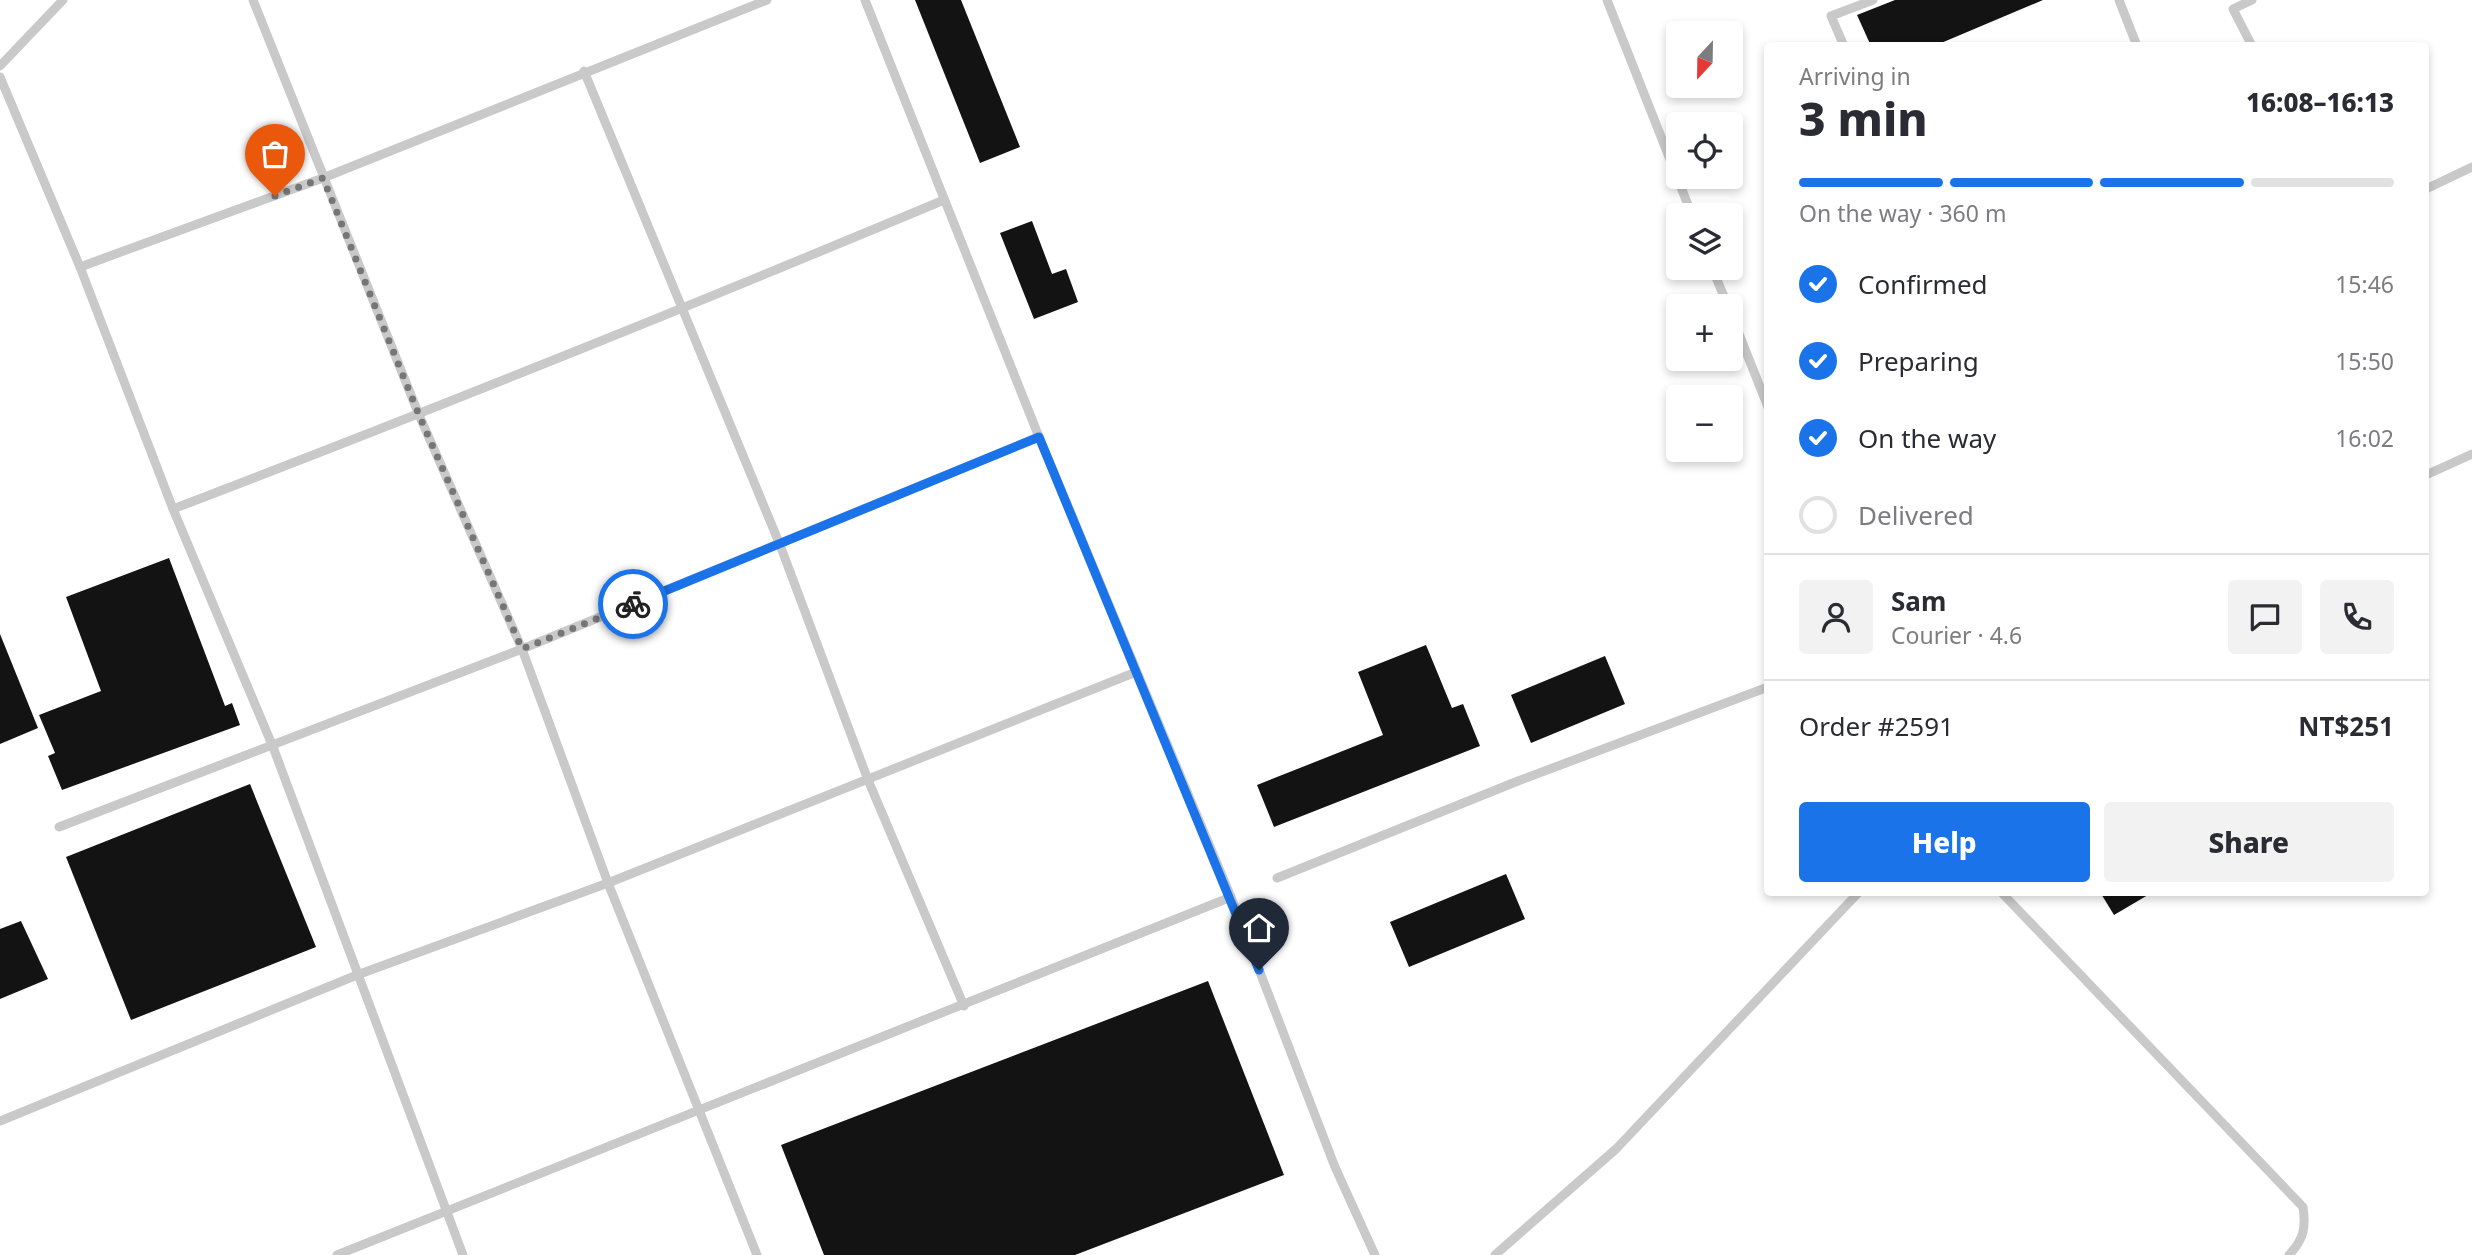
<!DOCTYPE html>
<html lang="en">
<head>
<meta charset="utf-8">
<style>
	:root { --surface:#fff; --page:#f2f2f3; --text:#2b2b33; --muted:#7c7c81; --line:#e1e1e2; --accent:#1a73e8 }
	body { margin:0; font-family:"Noto Sans",sans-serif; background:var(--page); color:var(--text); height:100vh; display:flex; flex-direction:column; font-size:26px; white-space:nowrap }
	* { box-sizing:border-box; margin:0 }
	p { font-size:23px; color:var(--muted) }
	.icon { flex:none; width:38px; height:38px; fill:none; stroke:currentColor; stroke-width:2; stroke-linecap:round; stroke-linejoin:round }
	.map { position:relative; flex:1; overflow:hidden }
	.drawer { position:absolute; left:1764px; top:42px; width:665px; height:854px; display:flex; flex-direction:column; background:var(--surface); border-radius:7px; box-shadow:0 4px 10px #0003 }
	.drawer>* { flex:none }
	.needle { width:46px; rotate:202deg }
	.tools { position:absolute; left:1666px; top:21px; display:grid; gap:14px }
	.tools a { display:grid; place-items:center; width:77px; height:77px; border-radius:7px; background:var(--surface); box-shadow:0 4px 10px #0003; font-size:35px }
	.pin { position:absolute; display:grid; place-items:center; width:60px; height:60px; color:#fff; margin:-72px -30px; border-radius:50% 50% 50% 0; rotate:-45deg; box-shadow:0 0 7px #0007 }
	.pin .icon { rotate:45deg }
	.courier { position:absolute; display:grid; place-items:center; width:70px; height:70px; margin:-35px; border:5px solid #1a73e8; border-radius:50%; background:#fff; color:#222; box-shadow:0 2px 9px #0007 }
	.headline em { font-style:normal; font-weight:800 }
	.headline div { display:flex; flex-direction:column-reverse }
	.headline { display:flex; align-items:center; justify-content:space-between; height:119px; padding:0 35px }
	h1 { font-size:46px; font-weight:800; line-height:52px }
	.bar { display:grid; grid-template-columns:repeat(4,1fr); gap:10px 7px; align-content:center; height:84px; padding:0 35px }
	.bar i { height:9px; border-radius:5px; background:var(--line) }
	.bar .current { background:var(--accent) }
	.bar p { grid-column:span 4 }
	.line { display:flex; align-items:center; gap:18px; padding:0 35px; border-top:2px solid var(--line) }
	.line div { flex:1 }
	.round { display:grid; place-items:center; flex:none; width:74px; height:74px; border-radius:7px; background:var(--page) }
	ol { padding:0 35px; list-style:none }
	li { display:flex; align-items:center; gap:21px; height:77px }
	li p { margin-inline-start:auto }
	li .icon { padding:7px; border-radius:50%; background:var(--accent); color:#fff; stroke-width:4 }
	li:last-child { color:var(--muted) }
	li i { width:38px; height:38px; border:4px solid var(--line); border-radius:50% }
	.button { display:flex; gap:14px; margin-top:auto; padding:14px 35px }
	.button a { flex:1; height:80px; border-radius:7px; background:var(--accent); color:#fff; font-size:28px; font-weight:800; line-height:80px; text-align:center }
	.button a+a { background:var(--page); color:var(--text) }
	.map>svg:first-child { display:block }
	.building { fill:#131313 }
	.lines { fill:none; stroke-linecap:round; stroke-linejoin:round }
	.service { stroke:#c9c9c9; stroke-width:9 }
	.done { stroke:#767676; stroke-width:7; stroke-dasharray:0 12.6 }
	.route { stroke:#1a73e8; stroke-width:9 }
</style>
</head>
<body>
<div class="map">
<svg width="2472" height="1255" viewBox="0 0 2472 1255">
	<rect width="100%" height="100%" fill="#fff"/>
	<g class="building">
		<path d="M915 0H961L1020 147 980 163Z"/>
		<path d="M1895 0H2043L1934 46H1871L1857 15Z"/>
		<path d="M1032 221 1052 274 1066 269 1078 302 1034 319 1000 233Z"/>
		<path d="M169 558 225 706 232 703 240 725 62 790 48 756 55 753 39 715 101 691 66 597Z"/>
		<path d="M0 634 38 728 0 744Z"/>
		<path d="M1426 645 1452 708 1463 704 1480 746 1274 827 1257 785 1383 735 1358 672Z"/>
		<path d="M1605 656 1625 704 1531 743 1511 695Z"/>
		<path d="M250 784 316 947 131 1020 66 857Z"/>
		<path d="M1506 874 1525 919 1409 967 1390 922Z"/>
		<path d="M2100 892H2153L2114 915Z"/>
		<path d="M21 921 48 979 0 999V929Z"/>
		<path d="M1208 981 1284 1175 1075 1255H824L781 1145Z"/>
	</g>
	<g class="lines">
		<g class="service">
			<path d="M253 0 419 415 522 649 608 883 757 1255"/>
			<path d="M865 0 1039 437 1231 897 1335 1167 1375 1255"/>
			<path d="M1607 0 1692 215"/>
			<path d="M2119 0 2137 46"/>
			<path d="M2252 0 2233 9 2252 46"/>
			<path d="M1844 46 1831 16 1873 0"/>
			<path d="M0 66 63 0"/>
			<path d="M584 71 780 545 868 780 964 1006"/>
			<path d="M0 77 80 267 173 509 273 747 463 1255"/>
			<path d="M2426 189 2472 167"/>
			<path d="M80 267 323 178 767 0"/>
			<path d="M1712 268 1728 306"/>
			<path d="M1731 314 1768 407"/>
			<path d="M2426 475 2472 454"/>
			<path d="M173 509C432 410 688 307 944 200"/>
			<path d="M59 827 522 649 1039 437"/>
			<path d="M1277 878 1518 781 1768 687"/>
			<path d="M2001 892 2303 1207C2306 1228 2304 1239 2289 1255"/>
			<path d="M0 1121 357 975 608 883 1136 672"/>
			<path d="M337 1255 1231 897"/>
			<path d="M1495 1255 1616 1149 1859 892"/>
		</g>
	</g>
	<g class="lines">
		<path class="done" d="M275 196 323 178 419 415 522 649 633 604"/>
		<path class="route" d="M633 604 1039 437 1259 970"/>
	</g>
</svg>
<div class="tools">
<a><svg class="needle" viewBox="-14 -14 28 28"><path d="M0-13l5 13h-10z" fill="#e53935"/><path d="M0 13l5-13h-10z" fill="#7c7c81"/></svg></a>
<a><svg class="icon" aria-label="locate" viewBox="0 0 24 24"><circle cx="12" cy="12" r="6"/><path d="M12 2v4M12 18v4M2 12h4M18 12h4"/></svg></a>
<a><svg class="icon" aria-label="layers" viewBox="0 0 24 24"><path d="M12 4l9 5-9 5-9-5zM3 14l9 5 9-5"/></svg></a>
<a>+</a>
<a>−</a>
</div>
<div class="pin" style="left:275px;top:196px;background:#ea580c"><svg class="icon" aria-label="bag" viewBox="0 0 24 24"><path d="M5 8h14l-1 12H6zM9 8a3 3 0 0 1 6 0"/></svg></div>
<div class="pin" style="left:1259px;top:970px;background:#1f2937"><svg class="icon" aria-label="home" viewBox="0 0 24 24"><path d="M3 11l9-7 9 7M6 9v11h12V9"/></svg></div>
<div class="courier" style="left:633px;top:604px"><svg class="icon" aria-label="bike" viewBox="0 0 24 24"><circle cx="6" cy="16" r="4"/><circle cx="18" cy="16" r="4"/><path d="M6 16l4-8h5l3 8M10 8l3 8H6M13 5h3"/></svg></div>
<section class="drawer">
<div class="headline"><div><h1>3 min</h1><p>Arriving in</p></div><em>16:08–16:13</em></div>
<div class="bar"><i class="current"></i><i class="current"></i><i class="current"></i><i></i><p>On the way · 360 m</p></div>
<ol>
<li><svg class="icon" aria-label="check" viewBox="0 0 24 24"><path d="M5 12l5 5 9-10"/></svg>Confirmed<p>15:46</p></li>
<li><svg class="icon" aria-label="check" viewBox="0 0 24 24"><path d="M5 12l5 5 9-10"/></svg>Preparing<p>15:50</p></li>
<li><svg class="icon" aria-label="check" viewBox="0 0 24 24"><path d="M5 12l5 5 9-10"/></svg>On the way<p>16:02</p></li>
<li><i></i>Delivered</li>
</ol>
<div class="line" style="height:126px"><a class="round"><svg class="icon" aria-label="person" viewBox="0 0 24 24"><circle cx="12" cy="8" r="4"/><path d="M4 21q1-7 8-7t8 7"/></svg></a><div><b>Sam</b><p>Courier · 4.6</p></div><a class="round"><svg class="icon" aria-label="chat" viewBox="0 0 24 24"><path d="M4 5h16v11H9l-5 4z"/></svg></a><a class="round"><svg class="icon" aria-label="phone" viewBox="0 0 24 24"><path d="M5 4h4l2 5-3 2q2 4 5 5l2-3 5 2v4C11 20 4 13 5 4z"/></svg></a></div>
<div class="line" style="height:91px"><div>Order #2591</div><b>NT$251</b></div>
<div class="button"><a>Help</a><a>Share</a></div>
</section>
</div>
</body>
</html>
